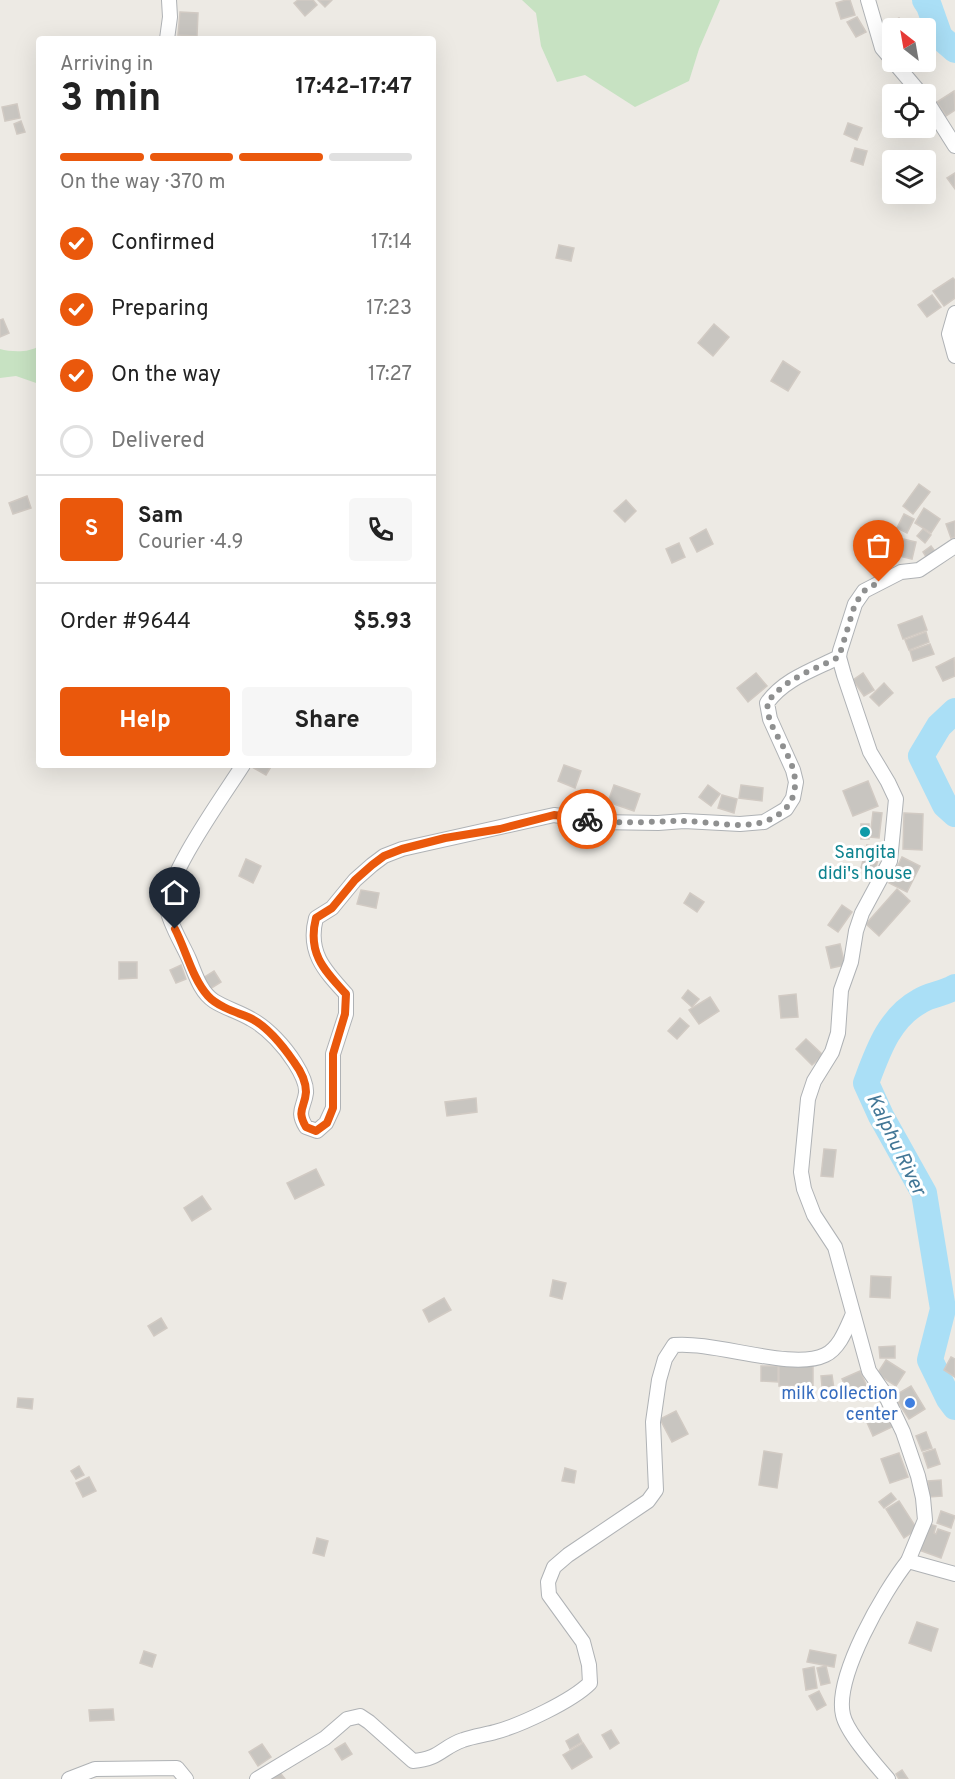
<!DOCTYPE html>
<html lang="en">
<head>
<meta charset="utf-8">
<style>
	:root { --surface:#fff; --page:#f6f6f6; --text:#222; --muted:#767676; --line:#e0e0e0; --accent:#ea580c }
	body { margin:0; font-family:Overpass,sans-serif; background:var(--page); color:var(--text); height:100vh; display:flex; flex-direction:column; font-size:22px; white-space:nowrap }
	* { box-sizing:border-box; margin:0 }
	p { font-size:20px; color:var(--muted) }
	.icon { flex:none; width:33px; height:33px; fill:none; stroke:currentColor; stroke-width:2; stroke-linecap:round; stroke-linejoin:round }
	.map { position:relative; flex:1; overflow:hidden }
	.drawer { position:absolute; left:36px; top:36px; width:400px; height:732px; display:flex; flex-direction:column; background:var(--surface); border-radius:6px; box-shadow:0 6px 24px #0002 }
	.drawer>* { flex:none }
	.needle { width:39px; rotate:329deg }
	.tools { position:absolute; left:882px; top:18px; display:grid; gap:12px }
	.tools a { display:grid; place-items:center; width:54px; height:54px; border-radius:6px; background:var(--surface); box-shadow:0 6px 24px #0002; font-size:30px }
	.pin { position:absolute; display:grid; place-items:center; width:51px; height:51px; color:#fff; margin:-62px -26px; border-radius:50% 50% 50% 0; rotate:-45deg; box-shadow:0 0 6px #0007 }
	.pin .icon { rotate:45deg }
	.courier { position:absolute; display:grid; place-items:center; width:60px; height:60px; margin:-30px; border:4px solid #ea580c; border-radius:50%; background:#fff; color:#222; box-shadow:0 2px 8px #0007 }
	.overview em { font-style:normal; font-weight:700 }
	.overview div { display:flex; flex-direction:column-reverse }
	.overview { display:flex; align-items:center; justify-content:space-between; height:102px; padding:0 24px }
	h1 { font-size:39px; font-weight:700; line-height:45px }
	.bar { display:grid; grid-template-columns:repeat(4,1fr); gap:9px 6px; align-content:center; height:72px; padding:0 24px }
	.bar i { height:8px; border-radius:4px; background:var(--line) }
	.bar .selected { background:var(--accent) }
	.bar p { grid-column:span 4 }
	.line { display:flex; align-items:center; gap:15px; padding:0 24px; border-top:2px solid var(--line) }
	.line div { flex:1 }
	.round { display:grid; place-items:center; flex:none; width:63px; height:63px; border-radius:6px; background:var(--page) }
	ol { padding:0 24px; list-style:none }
	li { display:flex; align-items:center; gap:18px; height:66px }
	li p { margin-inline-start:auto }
	li .icon { padding:6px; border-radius:50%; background:var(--accent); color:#fff; stroke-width:4 }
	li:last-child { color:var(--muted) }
	li i { width:33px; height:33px; border:3px solid var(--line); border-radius:50% }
	.button { display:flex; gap:12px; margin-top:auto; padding:12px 24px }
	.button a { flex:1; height:69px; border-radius:6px; background:var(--accent); color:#fff; font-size:24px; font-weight:700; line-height:69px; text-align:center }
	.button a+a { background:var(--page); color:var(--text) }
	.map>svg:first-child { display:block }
	.green { fill:#c7e2c2 }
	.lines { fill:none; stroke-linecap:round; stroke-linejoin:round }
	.river { stroke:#aadff6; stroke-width:26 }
	.building { fill:#c8c5c0; stroke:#d1cac3; stroke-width:1.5 }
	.minor-casing { stroke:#afb2b5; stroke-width:16 }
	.minor { stroke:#fff; stroke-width:14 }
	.done { stroke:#8f9090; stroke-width:6; stroke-dasharray:0 10.8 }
	.route { stroke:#ea580c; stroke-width:8 }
	.culture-dot { fill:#0f9aa8; stroke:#fff; stroke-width:2 }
	.shop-dot { fill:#3f7fe0; stroke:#fff; stroke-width:2 }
	.labels { text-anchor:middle; stroke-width:6; stroke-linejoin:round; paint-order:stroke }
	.culture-label { font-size:18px; fill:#0d838f; stroke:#fff }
	.shop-label { font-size:18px; fill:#366cbe; stroke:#fff; text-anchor:end }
	.water-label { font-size:20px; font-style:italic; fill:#437796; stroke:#fff }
</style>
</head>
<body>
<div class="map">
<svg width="955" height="1779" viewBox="0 0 955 1779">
	<rect width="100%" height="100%" fill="#edeae4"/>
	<g class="green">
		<path d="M522 0H720L699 49 689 81 635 107 585 75 557 82 541 46 536 13Z"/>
		<path d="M39 346V384L16 376 0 378V349C11 352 29 353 39 346Z"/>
	</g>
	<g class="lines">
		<g class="river">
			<path d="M925 0 929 6 940 37 955 50"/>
			<path d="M955 711 939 726 921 756 945 805 955 814"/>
			<path d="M955 987C944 994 931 994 920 1001 889 1018 878 1051 866 1083L881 1116 924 1193 943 1309 930 1360 949 1399 955 1407"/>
		</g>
	</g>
	<g class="building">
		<path d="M298 0H313L317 5 305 16 294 3Z"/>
		<path d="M318 0H332L325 7Z"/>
		<path d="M846 0H850L855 15 841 19 836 3Z"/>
		<path d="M180 12 198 13 197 36 178 35Z"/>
		<path d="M857 17 866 32 856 37 847 22Z"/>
		<path d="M899 18 905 26 892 29 889 24Z"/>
		<path d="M954 91 955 110 946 116 937 102Z"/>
		<path d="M17 104 20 118 5 121 2 107Z"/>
		<path d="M21 121 25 132 17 134 14 124Z"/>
		<path d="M848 123 862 128 857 140 844 134Z"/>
		<path d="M855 148 867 151 863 165 851 161Z"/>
		<path d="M955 173V189L947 178Z"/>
		<path d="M559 245 574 248 571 261 556 258Z"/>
		<path d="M953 278 955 280V298L944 306 933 291Z"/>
		<path d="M932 295 941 307 927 317 918 305Z"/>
		<path d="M3 319 9 333 0 337V320Z"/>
		<path d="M714 324 729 337 713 356 698 343Z"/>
		<path d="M783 361 800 372 788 391 771 381Z"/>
		<path d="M919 484 930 492 913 514 903 506Z"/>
		<path d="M27 496 31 508 13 514 9 503Z"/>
		<path d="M626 500 636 511 625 522 614 511Z"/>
		<path d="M924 508 940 519 931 533 915 523Z"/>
		<path d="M904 514 914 519 907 533 897 528Z"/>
		<path d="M955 521V537L951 538 946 524Z"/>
		<path d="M706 529 713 544 697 552 690 538Z"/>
		<path d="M923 529 931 535 925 543 917 536Z"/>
		<path d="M899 538 916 542 912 559 895 555Z"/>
		<path d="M679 543 685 557 672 563 666 549Z"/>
		<path d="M931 546 937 554 928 560 923 552Z"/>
		<path d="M922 616 927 630 903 639 898 625Z"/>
		<path d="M926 632 929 642 909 650 905 640Z"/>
		<path d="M930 644 934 654 913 661 910 651Z"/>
		<path d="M954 658 955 676 943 681 936 667Z"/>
		<path d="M756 673 767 686 748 702 737 688Z"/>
		<path d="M863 673 874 690 864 696 853 680Z"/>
		<path d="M884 683 893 693 879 706 870 697Z"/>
		<path d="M253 765H272L266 775 252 767Z"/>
		<path d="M564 765 581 771 575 788 558 781Z"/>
		<path d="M868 781 878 806 853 816 843 791Z"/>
		<path d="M614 785 640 794 634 811 608 802Z"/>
		<path d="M708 785 720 794 711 806 699 797Z"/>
		<path d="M741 785 763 788 762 801 739 798Z"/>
		<path d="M722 795 737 799 734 813 718 808Z"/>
		<path d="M873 812 882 813 879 838 870 837Z"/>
		<path d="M904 813 923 814 922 850 903 849Z"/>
		<rect x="861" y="824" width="8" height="15"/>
		<path d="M867 845 881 848 875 871 861 868Z"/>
		<path d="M902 857 920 866 907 892 889 883Z"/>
		<path d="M246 859 261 866 253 883 239 876Z"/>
		<path d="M897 889 910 901 879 936 866 924Z"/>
		<path d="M361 890 379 893 376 908 357 904Z"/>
		<path d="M690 893 704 902 697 912 684 903Z"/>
		<path d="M842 905 852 912 838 932 828 925Z"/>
		<path d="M840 944 845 965 831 968 826 947Z"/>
		<path d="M119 962H137V978L119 979Z"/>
		<path d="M181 965 186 979 176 983 170 970Z"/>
		<path d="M214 971 221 982 210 989 203 978Z"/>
		<path d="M688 990 699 999 692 1007 682 998Z"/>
		<path d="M796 994 798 1017 781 1018 779 996Z"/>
		<path d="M710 997 719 1011 699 1024 689 1010Z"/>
		<path d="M680 1018 689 1026 677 1039 668 1031Z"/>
		<path d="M806 1039 823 1055 812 1065 796 1049Z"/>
		<path d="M476 1098 477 1112 447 1116 445 1102Z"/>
		<path d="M824 1149 836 1150 833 1177 821 1176Z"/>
		<path d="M316 1169 324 1185 295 1199 287 1183Z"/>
		<path d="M202 1196 211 1209 192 1221 184 1208Z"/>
		<path d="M871 1276 891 1277 890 1298 870 1297Z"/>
		<path d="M553 1280 566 1283 562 1299 550 1296Z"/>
		<path d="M444 1298 451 1310 429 1322 423 1310Z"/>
		<path d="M161 1318 167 1328 154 1336 148 1326Z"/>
		<path d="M895 1346V1358H880L879 1347Z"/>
		<path d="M951 1357 955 1359V1377L944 1370Z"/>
		<path d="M886 1360 905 1372 896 1386 877 1374Z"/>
		<path d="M779 1363 813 1364V1395H795V1386H779Z"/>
		<path d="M761 1366H778V1382L761 1381Z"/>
		<path d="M860 1371 869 1391 851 1399 842 1379Z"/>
		<path d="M832 1375 835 1396 823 1397 821 1376Z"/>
		<path d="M911 1386 925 1409 909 1419 894 1396Z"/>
		<path d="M18 1398 33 1399 32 1409 17 1407Z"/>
		<path d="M886 1409 894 1426 873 1436 865 1418Z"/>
		<path d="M676 1411 688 1434 672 1442 660 1419Z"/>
		<path d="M926 1432 932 1448 922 1451 916 1436Z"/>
		<path d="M935 1449 940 1464 928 1468 923 1453Z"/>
		<path d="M764 1451 782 1454 777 1488 759 1485Z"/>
		<path d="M899 1453 908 1477 890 1483 881 1459Z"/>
		<path d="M79 1466 84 1475 76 1479 71 1471Z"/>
		<path d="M565 1468 576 1471 574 1483 562 1481Z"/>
		<path d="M89 1477 96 1491 83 1497 76 1483Z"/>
		<path d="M941 1480 942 1496 929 1497 928 1481Z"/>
		<path d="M891 1493 896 1499 884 1508 879 1502Z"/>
		<path d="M899 1501 917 1529 904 1538 886 1509Z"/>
		<path d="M941 1511 955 1516 951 1528 937 1523Z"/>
		<path d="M929 1524 936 1526 934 1533 936 1534 938 1529 950 1533 941 1558 919 1550Z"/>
		<path d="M317 1538 328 1541 324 1556 313 1553Z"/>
		<path d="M917 1622 938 1629 931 1651 909 1643Z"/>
		<path d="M810 1650 836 1655 834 1667 807 1662Z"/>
		<path d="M144 1651 156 1655 152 1667 140 1663Z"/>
		<path d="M826 1666 830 1683 821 1685 817 1668Z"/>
		<path d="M814 1667 817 1688 806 1690 803 1669Z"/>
		<path d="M819 1691 826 1705 817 1710 809 1696Z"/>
		<path d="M113 1709 114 1720 90 1721 89 1710Z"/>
		<path d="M611 1730 619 1743 610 1749 602 1735Z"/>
		<path d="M578 1734 582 1742 570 1749 566 1741Z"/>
		<path d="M345 1743 352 1754 342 1760 335 1749Z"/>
		<path d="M583 1743 592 1757 572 1769 563 1755Z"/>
		<path d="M262 1744 271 1757 258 1766 249 1752Z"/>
		<path d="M278 1770 285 1779H264Z"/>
		<path d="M902 1770 908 1779H899L896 1774Z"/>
	</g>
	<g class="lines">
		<g class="minor-casing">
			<g id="minor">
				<path d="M868 0 882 48 921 94"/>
				<path d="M167 39 170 17 169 0"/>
				<path d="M926 100 955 146"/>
				<path d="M955 313 949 334 955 356"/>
				<path d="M243 765C226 792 163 879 167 908 169 923 183 945 189 959 195 973 200 992 214 1001 225 1008 239 1012 251 1019 268 1028 285 1047 295 1063 300 1071 307 1083 306 1093 304 1108 296 1111 306 1127L317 1131 326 1123 333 1108V1054L346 1014V994C324 970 307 952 316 918L332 908 355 880 372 865 384 856 402 849 554 815 599 822 658 823 684 821 740 824 764 822 786 809 793 798 796 782 793 770 770 719 767 703C784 679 813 670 839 657"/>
				<path d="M908 1561 925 1520 923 1498 918 1476 903 1432 885 1394 869 1371 835 1247 814 1215 804 1189 801 1172 808 1099 814 1081 832 1052 838 1033 841 990 851 962 856 931 862 913 890 861 896 799 888 782 870 752 844 675 839 657 840 651 855 604 864 591 901 572 919 570 955 546"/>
				<path d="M69 1779 95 1769 177 1768 186 1779"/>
				<path d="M257 1779 325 1738 347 1719 360 1716 369 1722 413 1761C440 1759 442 1747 463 1740 474 1736 485 1735 495 1732 521 1725 572 1701 590 1683L589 1665 583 1642 549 1595 548 1582 554 1567 568 1555 648 1501 656 1490 653 1422 659 1380 665 1359 674 1345C715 1341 792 1371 825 1355 840 1348 847 1327 853 1314"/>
				<path d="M888 1779C875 1764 847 1733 843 1715 834 1677 884 1591 908 1561L955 1574"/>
			</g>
		</g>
		<use href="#minor" class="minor"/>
	</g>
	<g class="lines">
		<path class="done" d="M587 819C619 825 652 821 683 821 709 821 741 830 766 821 782 815 795 803 795 784 796 762 778 741 770 721 768 715 768 708 767 703 784 679 813 670 839 657L855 604 864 591 879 582"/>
		<path class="route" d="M175 929C186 950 192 978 208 996 217 1006 235 1012 248 1017 267 1025 283 1046 294 1062 300 1070 306 1082 306 1092 305 1108 296 1110 306 1127L316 1131 327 1123 333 1108V1054L345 1014 346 994C324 970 307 953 316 918L332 908 355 880 372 865 384 856 402 849 445 838 500 829 554 815 587 819"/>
	</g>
	<circle class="culture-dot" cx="865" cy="832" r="6"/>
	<circle class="shop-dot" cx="910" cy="1403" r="6"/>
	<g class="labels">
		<g class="culture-label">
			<text x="865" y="858">Sangita<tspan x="865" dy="21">didi's house</tspan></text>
		</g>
		<g class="shop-label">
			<text x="898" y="1399">milk collection<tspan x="898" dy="21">center</tspan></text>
		</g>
		<g class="water-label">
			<text transform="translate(897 1144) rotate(64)" y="7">Kalphu River</text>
		</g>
	</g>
</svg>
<div class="tools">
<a><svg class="needle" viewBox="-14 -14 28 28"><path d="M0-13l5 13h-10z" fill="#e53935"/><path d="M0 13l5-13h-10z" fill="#767676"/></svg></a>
<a><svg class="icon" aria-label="locate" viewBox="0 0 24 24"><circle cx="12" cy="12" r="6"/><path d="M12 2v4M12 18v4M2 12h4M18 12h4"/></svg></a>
<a><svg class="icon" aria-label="layers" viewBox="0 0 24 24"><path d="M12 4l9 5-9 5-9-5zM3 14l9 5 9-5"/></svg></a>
</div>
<div class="pin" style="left:879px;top:582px;background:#ea580c"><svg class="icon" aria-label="bag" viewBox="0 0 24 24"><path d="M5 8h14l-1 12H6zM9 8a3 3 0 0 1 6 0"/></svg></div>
<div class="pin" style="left:175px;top:929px;background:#1f2937"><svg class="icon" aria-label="home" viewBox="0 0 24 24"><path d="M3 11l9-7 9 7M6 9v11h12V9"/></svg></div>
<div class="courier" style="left:587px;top:819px"><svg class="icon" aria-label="bike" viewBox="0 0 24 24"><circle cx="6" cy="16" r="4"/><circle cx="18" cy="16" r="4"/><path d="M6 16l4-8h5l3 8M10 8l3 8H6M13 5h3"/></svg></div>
<section class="drawer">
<div class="overview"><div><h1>3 min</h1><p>Arriving in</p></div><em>17:42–17:47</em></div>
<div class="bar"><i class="selected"></i><i class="selected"></i><i class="selected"></i><i></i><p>On the way · 370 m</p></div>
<ol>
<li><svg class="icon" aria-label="check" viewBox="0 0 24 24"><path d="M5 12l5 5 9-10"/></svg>Confirmed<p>17:14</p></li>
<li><svg class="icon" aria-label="check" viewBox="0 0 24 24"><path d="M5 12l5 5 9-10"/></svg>Preparing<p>17:23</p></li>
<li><svg class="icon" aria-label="check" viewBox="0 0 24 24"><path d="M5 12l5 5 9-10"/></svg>On the way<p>17:27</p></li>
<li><i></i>Delivered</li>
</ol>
<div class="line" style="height:108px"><b class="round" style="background:var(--accent);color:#fff">S</b><div><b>Sam</b><p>Courier · 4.9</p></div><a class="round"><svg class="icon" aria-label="phone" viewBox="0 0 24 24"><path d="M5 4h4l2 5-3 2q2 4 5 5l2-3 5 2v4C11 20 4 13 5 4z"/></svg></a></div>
<div class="line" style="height:78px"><div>Order #9644</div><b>$5.93</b></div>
<div class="button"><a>Help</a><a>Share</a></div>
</section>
</div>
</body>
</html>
